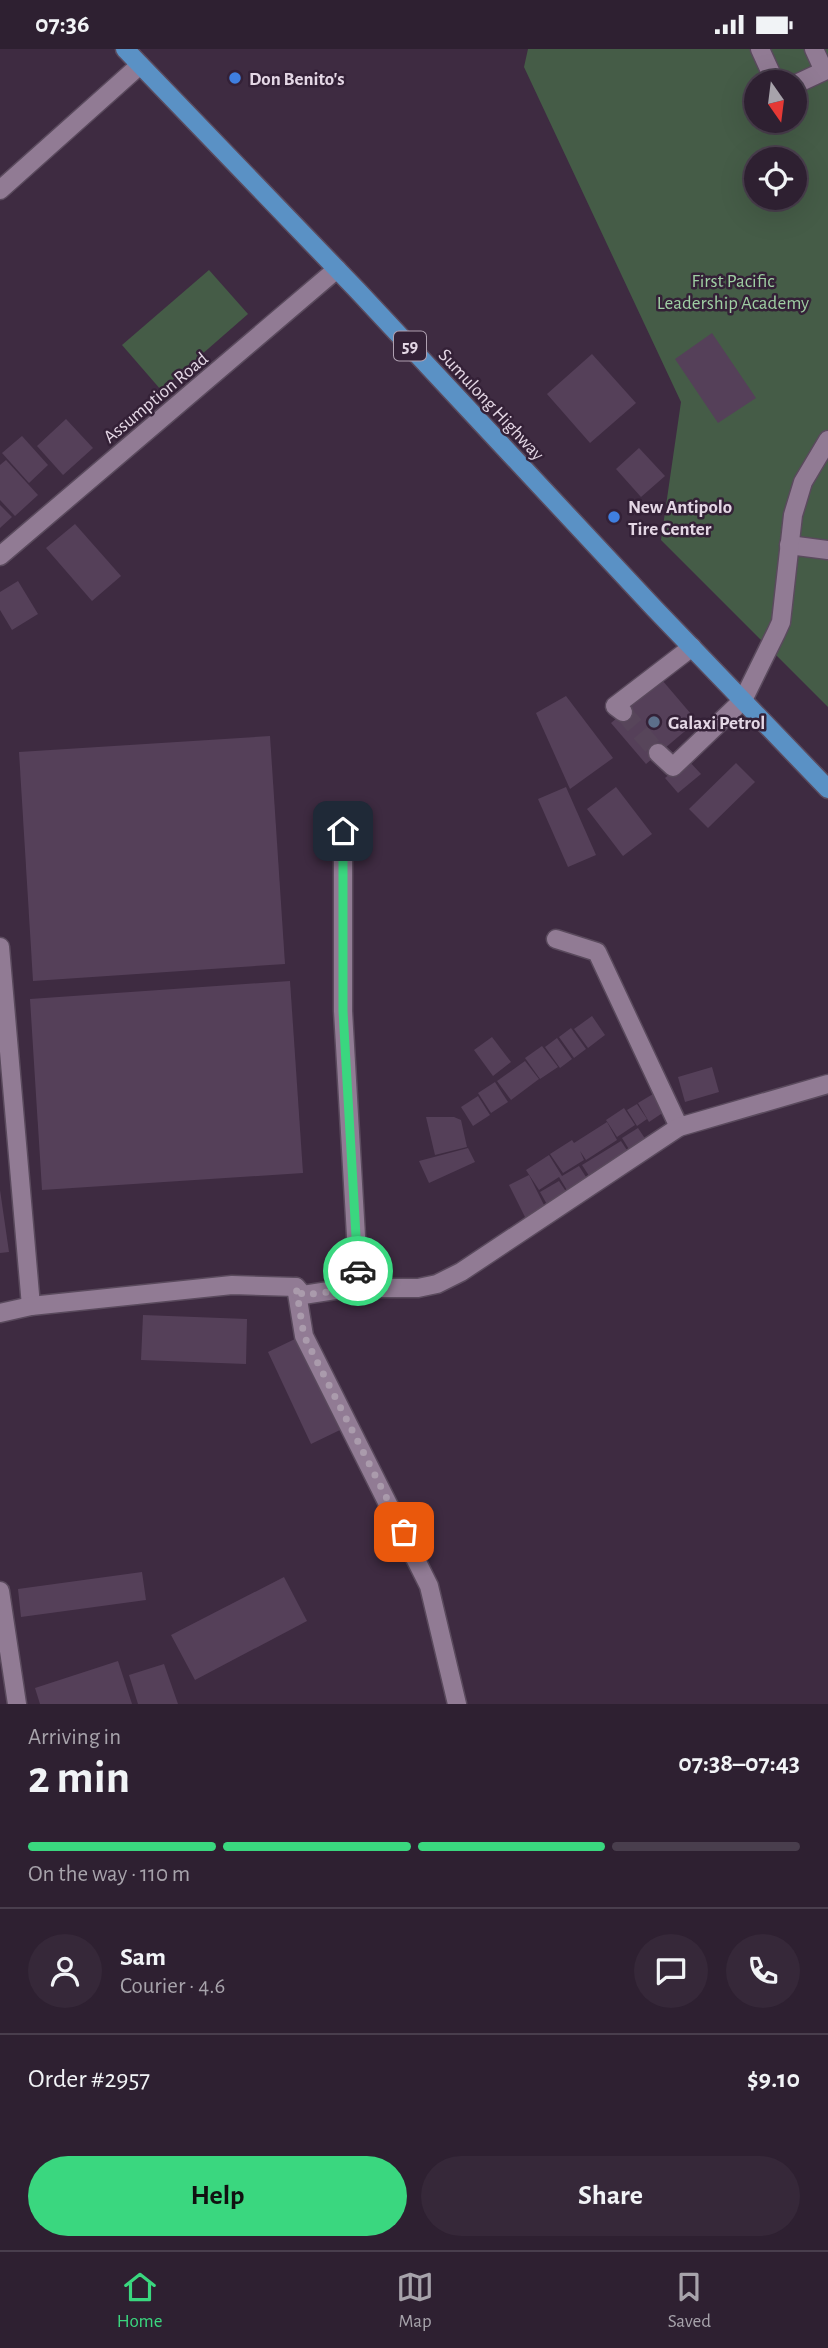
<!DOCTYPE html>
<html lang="en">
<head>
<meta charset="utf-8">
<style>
	:root { --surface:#2e2031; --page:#362839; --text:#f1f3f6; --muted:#a7a3ab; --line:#493e4d; --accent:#3ad77f }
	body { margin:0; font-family:"Alegreya Sans",sans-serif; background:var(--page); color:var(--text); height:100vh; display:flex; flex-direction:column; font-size:26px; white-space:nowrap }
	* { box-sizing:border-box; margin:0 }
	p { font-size:23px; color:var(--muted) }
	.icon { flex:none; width:38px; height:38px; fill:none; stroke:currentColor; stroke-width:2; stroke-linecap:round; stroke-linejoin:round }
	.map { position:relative; height:1655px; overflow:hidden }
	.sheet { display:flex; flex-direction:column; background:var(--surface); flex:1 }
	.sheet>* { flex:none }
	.needle { width:46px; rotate:166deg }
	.fabs { position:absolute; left:744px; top:21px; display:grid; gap:14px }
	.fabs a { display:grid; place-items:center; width:63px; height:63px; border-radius:50%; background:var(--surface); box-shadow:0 7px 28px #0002,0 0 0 2px var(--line); font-size:35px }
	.pin { position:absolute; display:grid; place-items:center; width:60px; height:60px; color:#fff; margin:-30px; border-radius:14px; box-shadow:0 4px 10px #0006 }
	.courier { position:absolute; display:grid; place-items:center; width:70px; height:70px; margin:-35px; border:5px solid #3ad77f; border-radius:50%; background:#fff; color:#222; box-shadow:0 2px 9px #0007 }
	.headline em { font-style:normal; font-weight:700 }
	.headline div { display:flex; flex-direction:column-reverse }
	.headline { display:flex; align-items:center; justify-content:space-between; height:119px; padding:0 28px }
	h1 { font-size:46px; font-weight:700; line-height:52px }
	.bar { display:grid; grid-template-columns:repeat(4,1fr); gap:10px 7px; align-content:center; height:84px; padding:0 28px }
	.bar i { height:9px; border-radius:5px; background:var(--line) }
	.bar .selected { background:var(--accent) }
	.bar p { grid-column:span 4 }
	.line { display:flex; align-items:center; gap:18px; padding:0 28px; border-top:2px solid var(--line) }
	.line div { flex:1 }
	.round { display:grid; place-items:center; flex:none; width:74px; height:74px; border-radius:37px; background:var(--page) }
	.primary-button { display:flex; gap:14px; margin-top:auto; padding:14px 28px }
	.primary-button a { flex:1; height:80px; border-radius:42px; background:var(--accent); color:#111; font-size:28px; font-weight:700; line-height:80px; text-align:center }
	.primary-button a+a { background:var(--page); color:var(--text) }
	.status { display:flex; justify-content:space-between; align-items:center; height:49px; padding:0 35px; background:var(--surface); direction:ltr }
	.status svg { height:19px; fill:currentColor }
	.dock { display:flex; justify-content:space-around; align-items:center; height:98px; border-top:2px solid var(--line); background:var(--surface); font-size:19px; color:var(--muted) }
	.dock a { display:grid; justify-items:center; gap:4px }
	.dock .selected { color:var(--accent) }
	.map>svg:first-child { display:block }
	.green { fill:#455c47; fill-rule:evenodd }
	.building { fill:#554059 }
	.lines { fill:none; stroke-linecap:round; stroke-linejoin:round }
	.minor-tunnel { stroke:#57455a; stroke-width:18; stroke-dasharray:18 9; stroke-linecap:butt }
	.minor-casing { stroke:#5a4a5d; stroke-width:21 }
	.major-casing { stroke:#5a4a5d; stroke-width:21 }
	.minor { stroke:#917b94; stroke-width:18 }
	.major { stroke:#5a91c5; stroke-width:18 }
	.done { stroke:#aa9bac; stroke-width:7; stroke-dasharray:0 12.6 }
	.route { stroke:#3ad77f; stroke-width:9 }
	.shop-dot { fill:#3f7fe0; stroke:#342137; stroke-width:2.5 }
	.service-dot { fill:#5c6f8a; stroke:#342137; stroke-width:2.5 }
	.labels { text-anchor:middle; stroke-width:5; stroke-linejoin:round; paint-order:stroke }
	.shield { fill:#342137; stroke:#afa0b1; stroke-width:2 }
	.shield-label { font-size:18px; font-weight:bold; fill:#e4d7e5 }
	.poi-label { font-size:19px; font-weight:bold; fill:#e4d7e5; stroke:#342137; text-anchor:start }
	.park-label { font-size:19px; fill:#9fcfa3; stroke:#342137 }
	.street-label { font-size:19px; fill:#e4d7e5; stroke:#342137 }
</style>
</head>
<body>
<div class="status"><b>07:36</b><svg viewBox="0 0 49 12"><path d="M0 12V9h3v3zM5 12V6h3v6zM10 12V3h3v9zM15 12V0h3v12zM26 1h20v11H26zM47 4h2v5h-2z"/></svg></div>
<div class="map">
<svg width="828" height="1655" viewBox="0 0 828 1655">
	<rect width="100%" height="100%" fill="#3e2b41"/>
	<g class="green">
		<path d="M528 0H828V658L661 491 681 353 524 18ZM756 33H794V72H756ZM756 110H794V149H756Z"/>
		<path d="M209 221 248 265 161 341 122 296Z"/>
	</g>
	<g class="building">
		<path d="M712 284 756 349 718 374 675 310Z"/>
		<path d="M592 305 636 354 590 394 547 345Z"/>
		<path d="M66 370 93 399 63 426 37 397Z"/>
		<path d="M22 387 48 416 29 434 2 404Z"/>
		<path d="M639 399 665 427 641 448 616 420Z"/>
		<path d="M6 411 38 446 15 467 0 451V416Z"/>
		<path d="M0 456 12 468 0 479Z"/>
		<path d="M75 475 121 527 92 552 46 499Z"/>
		<path d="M18 532 38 565 12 581 0 561V543Z"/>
		<path d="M662 631 697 672 646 715 611 674Z"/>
		<path d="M566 647 613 709 570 740 536 664Z"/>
		<path d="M270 687 285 915 33 932 19 703Z"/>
		<path d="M687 710 701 725 678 744 665 729Z"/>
		<path d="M736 714 755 733 708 779 689 760Z"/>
		<path d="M566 738 596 806 568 818 538 750Z"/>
		<path d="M616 738 652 785 623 807 587 760Z"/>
		<path d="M290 932 303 1124 42 1141 30 950Z"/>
		<path d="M592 967 605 986 588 999 574 980Z"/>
		<path d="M571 979 586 1000 574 1009 559 988Z"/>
		<path d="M492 988 511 1013 493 1027 474 1001Z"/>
		<path d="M557 989 572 1010 560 1019 545 998Z"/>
		<path d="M542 997 558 1018 540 1030 525 1009Z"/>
		<path d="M525 1012 539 1030 511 1051 497 1032Z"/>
		<path d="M712 1018 719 1043 685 1053 678 1028Z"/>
		<path d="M495 1033 508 1053 491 1064 478 1044Z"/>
		<path d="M653 1045 664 1063 649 1073 638 1054Z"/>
		<path d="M478 1047 490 1066 473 1077 461 1058Z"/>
		<path d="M637 1055 647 1070 637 1077 627 1061Z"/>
		<path d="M624 1059 635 1076 617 1088 606 1071Z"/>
		<path d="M426 1068H454L461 1071 467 1098 435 1106Z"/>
		<path d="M607 1073 617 1091 586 1111 580 1102 584 1111 563 1124 550 1105 572 1091 574 1094Z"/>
		<path d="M638 1079 652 1100 635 1110 622 1089Z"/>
		<path d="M621 1092 634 1112 595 1136 582 1116Z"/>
		<path d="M468 1099 475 1113 429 1134 419 1112Z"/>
		<path d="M549 1106 562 1127 579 1117 593 1139 573 1151 559 1128 539 1141 526 1121Z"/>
		<path d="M529 1126 548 1164 528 1174 509 1136Z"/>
		<path d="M559 1132 569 1147 549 1159 540 1143Z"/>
		<path d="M0 1141 9 1203 0 1204Z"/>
		<path d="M143 1266 247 1270 246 1315 141 1311Z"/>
		<path d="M297 1289 340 1381 311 1395 268 1303Z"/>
		<path d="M142 1523 146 1551 21 1568 18 1540Z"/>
		<path d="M284 1528 307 1572 195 1631 171 1586Z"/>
		<path d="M118 1612 132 1655H40L35 1639Z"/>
		<path d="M164 1615 178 1655H138L129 1626Z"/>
	</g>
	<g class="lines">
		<path class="minor-tunnel" d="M623 663 658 704"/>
		<g class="minor-casing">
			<g id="minor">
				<path d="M760 0 775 33"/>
				<path d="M794 36 824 22 814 0"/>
				<path d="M0 141 140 16"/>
				<path d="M789 496 828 501"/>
				<path d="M0 507 337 220"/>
				<path d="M623 663 615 657 692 598"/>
				<path d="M658 704 673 718 743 651 776 584 781 573 793 466 803 433 828 391"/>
				<path d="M343 782V962L359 1239"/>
				<path d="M556 890 597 903 679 1078"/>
				<path d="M0 898 31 1257"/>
				<path d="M296 1238 304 1287 429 1537 457 1655"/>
				<path d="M0 1264 31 1257 232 1236 296 1238 303 1246 348 1239H418L437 1235 461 1223 679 1078 828 1035"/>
				<path d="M0 1542 17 1655"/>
			</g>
		</g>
		<g class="major-casing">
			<path id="major" d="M125 0 358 242 654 559 828 740"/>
		</g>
		<use href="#minor" class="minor"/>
		<use href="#major" class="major"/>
	</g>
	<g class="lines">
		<path class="done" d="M358 1222 359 1239 303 1246 296 1238 304 1287 404 1483"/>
		<path class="route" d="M343 782V962L358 1222"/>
	</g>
	<g class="shop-dot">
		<circle cx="235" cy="29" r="7"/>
		<circle cx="614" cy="468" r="7"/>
	</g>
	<circle class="service-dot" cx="654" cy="673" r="7"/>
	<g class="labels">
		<rect class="shield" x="394" y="282.5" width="32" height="29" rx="5"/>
		<g class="shield-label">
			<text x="410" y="303">59</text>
		</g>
		<g class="poi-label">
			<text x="249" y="36">Don Benito's</text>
			<text x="628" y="464">New Antipolo<tspan x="628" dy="22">Tire Center</tspan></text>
			<text x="668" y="680">Galaxi Petrol</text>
		</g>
		<g class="park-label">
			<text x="733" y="238">First Pacific<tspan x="733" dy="22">Leadership Academy</tspan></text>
		</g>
		<g class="street-label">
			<text transform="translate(155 348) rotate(-40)" y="7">Assumption Road</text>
			<text transform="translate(492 355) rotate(47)" y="7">Sumulong Highway</text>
		</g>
	</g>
</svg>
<div class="fabs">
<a><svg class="needle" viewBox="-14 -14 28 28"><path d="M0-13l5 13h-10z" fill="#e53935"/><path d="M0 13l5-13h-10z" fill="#a7a3ab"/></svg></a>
<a><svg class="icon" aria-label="locate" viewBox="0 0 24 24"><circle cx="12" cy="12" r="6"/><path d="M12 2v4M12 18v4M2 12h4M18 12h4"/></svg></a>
</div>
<div class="pin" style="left:404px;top:1483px;background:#ea580c"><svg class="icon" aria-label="bag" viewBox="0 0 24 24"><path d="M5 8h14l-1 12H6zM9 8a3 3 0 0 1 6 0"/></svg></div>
<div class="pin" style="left:343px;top:782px;background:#1f2937"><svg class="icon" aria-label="home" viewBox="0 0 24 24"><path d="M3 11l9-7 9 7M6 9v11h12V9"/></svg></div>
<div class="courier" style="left:358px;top:1222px"><svg class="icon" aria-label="car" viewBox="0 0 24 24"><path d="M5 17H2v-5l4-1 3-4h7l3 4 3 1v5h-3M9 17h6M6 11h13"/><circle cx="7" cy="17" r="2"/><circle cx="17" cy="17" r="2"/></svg></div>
</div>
<section class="sheet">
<div class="headline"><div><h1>2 min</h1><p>Arriving in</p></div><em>07:38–07:43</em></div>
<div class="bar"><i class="selected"></i><i class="selected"></i><i class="selected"></i><i></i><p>On the way · 110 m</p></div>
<div class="line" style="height:126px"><a class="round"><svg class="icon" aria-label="person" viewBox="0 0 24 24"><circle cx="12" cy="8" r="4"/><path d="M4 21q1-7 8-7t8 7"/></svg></a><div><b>Sam</b><p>Courier · 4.6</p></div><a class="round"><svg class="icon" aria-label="chat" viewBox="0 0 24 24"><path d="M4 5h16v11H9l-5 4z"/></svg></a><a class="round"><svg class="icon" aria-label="phone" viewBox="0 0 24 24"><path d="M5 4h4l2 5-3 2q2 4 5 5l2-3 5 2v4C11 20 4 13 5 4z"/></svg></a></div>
<div class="line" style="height:91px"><div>Order #2957</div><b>$9.10</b></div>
<div class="primary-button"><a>Help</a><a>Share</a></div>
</section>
<nav class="dock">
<a class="selected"><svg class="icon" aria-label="home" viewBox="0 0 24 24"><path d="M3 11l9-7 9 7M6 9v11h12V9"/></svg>Home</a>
<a><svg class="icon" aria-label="map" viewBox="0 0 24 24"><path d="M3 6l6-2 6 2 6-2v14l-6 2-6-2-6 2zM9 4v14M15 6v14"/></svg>Map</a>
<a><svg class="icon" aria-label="saved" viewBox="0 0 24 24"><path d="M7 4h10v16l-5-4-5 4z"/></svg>Saved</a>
</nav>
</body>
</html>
